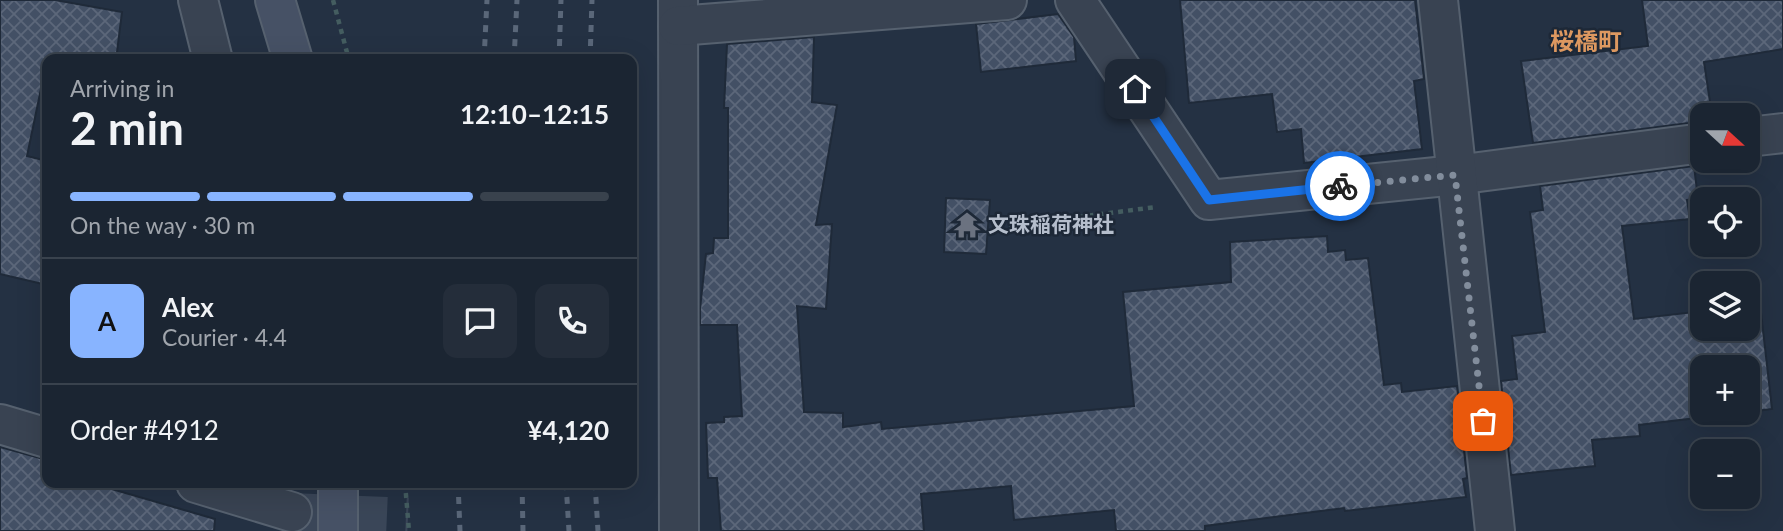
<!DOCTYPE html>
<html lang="en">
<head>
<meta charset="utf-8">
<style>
	:root { --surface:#1b2532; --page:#242d3a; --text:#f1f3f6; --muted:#a0a5ac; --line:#39424d; --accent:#88b4ff }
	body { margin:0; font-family:Lato,"Noto Sans JP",sans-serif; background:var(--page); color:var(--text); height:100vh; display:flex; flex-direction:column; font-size:26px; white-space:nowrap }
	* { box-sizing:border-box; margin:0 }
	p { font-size:23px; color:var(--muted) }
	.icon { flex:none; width:38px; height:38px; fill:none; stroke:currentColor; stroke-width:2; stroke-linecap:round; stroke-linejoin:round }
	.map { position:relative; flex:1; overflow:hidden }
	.side { position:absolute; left:42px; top:54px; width:595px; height:434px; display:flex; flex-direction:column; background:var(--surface); border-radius:14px; box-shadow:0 7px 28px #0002,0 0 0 2px var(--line) }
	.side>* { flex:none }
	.needle { width:46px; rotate:111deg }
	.tools { position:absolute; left:1690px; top:103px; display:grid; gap:14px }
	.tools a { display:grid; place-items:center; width:70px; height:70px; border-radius:14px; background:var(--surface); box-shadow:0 7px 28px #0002,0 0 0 2px var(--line); font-size:35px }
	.pin { position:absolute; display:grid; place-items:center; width:60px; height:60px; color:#fff; margin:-30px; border-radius:14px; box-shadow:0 4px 10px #0006 }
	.courier { position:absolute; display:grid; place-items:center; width:70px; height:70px; margin:-35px; border:5px solid #1a73e8; border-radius:50%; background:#fff; color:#222; box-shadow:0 2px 9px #0007 }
	.headline em { font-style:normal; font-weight:700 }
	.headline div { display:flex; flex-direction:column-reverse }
	.headline { display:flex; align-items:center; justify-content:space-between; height:119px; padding:0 28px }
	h1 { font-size:46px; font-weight:700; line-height:52px }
	.bar { display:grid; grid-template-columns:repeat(4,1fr); gap:10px 7px; align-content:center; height:84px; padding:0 28px }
	.bar i { height:9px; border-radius:5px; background:var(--line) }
	.bar .active { background:var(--accent) }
	.bar p { grid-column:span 4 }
	.line { display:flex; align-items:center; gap:18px; padding:0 28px; border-top:2px solid var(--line) }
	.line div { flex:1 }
	.round { display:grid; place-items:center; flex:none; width:74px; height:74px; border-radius:14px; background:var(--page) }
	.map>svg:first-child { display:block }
	.building { fill:url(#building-cross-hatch); stroke:#1f2a39; stroke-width:2 }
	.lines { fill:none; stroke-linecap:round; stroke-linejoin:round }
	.minor-tunnel { stroke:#3a4658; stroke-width:38; stroke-dasharray:38 19; stroke-linecap:butt }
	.minor-casing { stroke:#56616f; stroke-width:42 }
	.secondary-casing { stroke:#56616f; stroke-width:42 }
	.path { stroke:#445d60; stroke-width:4.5; stroke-dasharray:5 5; stroke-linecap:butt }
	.minor { stroke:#394352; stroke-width:38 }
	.secondary { stroke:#465165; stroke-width:38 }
	.rail { stroke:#5a6779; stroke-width:5; stroke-dasharray:7 7; stroke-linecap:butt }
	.done { stroke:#828d9c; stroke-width:7; stroke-dasharray:0 12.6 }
	.route { stroke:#1a73e8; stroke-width:9 }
	.labels { text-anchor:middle; stroke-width:5; stroke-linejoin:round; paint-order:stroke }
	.poi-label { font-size:21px; font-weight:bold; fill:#b5becc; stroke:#1d2837; text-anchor:start }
	.quarter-label { font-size:24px; font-weight:bold; fill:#dd9860; stroke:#1d2837 }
</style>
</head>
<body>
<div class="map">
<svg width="1783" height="531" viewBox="0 0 1783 531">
	<defs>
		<pattern id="building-cross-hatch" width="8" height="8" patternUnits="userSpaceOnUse" patternTransform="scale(1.75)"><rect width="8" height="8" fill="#435065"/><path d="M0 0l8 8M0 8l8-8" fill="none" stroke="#5c677a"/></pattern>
	</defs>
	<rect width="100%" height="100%" fill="#243143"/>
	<g class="building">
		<path d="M0 0H55L122 12 116 60H47L27 156 47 161V285L0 274Z"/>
		<path d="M1180 0H1415L1424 79 1414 81 1422 149 1304 163 1301 129 1277 132 1272 94 1189 103Z"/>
		<path d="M1642 0H1783V49L1704 62 1712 115 1689 120V123L1533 143 1521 61 1648 46Z"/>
		<path d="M1058 14 1074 37 1076 61 981 72 976 24Z"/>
		<path d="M814 37 812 102 837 105 816 225 832 224 826 309 797 306 804 412 843 413V427L881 422 882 429 1134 406 1123 292 1231 282 1230 242 1327 236 1328 252 1345 250 1346 260 1368 258 1384 385 1401 383 1402 392 1457 386 1467 478 1463 479 1466 497 1345 511 1344 508 1205 526V531H1116L1114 510 1014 520 1011 486 921 494 924 531H721L717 478H708L706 423 724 422V417L742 416 737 325H700V309L706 254 713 253 714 238H728V108H724L727 44Z"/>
		<path d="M1694 166 1698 199 1687 200 1690 219 1622 226 1634 319 1703 311V329H1748V306L1760 304 1772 409 1748 412V368H1703V413H1738L1639 425 1640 436 1592 440 1595 466 1511 475 1501 381 1517 379 1512 336 1545 332 1530 212 1543 210 1540 186Z"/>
		<path d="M946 198 990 200 986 254 944 252Z"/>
		<path d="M0 447 47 460V483H91L215 519 214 531H0Z"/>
	</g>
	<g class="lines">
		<path class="minor-tunnel" d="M292 512 408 517"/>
		<g class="minor-casing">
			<g id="minor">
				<path d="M198 0 213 60"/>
				<path d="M678 0 679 531"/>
				<path d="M1075 0 1209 200 1456 175 1703 143"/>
				<path d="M1438 0 1495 531"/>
				<path d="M678 26 1007 0"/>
				<path d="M1748 137 1783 133"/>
				<path d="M0 424 47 438"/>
				<path d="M196 483 292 512"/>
			</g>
		</g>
		<g class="secondary-casing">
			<g id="secondary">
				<path d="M275 0 293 60"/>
				<path d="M338 483V531"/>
			</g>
		</g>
		<g class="path">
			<path d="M333 0 349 60"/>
			<path d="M1009 226 1156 207"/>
			<path d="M405 483 409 531"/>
		</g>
		<use href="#minor" class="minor"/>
		<use href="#secondary" class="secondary"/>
		<g class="rail">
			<path d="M484 60 487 0"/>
			<path d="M514 60 517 0"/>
			<path d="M559 60 561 0"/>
			<path d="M590 60 592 0"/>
			<path d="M458 483 460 531"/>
			<path d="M522 483 523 531"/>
			<path d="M566 483 569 531"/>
			<path d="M595 483 598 531"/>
		</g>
	</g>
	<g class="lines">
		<path class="done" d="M1340 186 1455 175 1483 421"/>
		<path class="route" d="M1135 89 1209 200 1340 186"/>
	</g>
	<defs>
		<g id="temple-bare" transform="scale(2.1)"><path d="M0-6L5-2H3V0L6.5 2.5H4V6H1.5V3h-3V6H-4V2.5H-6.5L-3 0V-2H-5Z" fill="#6b7280" stroke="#1d2837" stroke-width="2.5" paint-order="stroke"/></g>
	</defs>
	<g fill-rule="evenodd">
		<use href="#temple-bare" x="967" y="225"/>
	</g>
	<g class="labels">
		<g class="poi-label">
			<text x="988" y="232">文珠稲荷神社</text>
		</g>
		<g class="quarter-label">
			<text x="1586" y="50">桜橋町</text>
		</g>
	</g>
</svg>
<div class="tools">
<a><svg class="needle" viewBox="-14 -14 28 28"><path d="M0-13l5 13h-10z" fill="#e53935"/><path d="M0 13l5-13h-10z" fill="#a0a5ac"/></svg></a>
<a><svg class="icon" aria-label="locate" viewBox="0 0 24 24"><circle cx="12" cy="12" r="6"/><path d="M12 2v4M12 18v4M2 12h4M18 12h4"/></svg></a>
<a><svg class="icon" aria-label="layers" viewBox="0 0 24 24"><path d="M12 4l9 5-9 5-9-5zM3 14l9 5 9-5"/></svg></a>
<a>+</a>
<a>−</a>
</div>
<div class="pin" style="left:1483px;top:421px;background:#ea580c"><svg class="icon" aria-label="bag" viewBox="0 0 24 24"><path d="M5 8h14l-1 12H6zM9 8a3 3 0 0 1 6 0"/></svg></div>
<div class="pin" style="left:1135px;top:89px;background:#1f2937"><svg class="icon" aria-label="home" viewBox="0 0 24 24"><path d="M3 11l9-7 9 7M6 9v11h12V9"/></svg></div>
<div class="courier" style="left:1340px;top:186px"><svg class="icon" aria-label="bike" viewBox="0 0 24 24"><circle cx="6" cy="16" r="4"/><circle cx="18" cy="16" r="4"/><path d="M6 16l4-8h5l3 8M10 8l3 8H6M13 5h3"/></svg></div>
<section class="side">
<div class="headline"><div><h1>2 min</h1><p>Arriving in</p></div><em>12:10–12:15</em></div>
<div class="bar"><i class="active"></i><i class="active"></i><i class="active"></i><i></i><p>On the way · 30 m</p></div>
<div class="line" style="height:126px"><b class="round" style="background:var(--accent);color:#111">A</b><div><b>Alex</b><p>Courier · 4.4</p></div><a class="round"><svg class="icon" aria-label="chat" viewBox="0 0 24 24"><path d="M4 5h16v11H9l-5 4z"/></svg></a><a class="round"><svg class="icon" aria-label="phone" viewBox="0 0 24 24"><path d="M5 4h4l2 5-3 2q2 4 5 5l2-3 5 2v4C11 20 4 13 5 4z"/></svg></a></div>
<div class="line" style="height:91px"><div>Order #4912</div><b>¥4,120</b></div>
</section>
</div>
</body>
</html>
